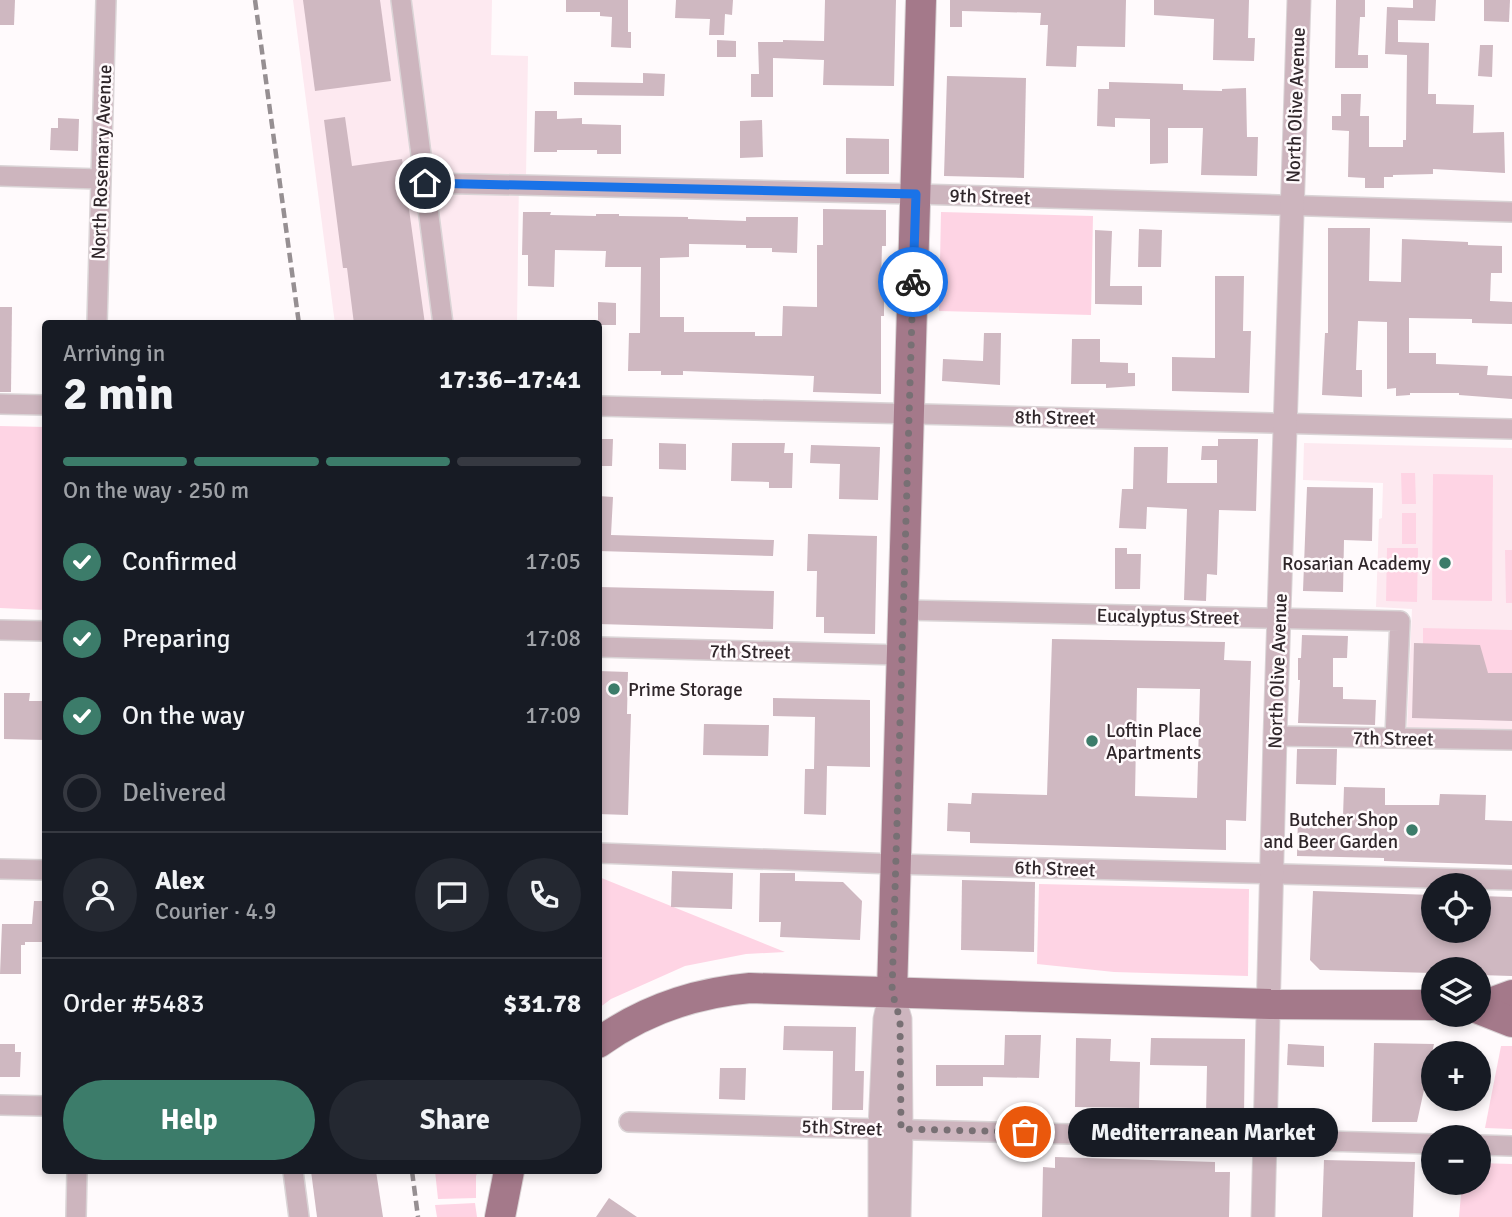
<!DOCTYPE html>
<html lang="en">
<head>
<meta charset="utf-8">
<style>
	:root { --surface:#171b24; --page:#242831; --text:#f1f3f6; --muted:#9ea1a6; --line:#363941; --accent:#3c7c6a }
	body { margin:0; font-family:Signika,sans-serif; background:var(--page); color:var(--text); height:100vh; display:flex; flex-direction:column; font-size:26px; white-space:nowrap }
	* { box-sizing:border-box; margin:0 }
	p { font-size:23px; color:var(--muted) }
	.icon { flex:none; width:38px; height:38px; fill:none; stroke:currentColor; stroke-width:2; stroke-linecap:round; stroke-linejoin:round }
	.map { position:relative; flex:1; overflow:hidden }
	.side { position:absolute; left:42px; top:320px; width:560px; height:854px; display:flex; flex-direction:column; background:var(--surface); border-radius:7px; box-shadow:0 4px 10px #0003 }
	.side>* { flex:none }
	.controls { position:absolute; left:1421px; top:873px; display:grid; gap:14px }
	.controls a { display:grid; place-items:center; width:70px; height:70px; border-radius:50%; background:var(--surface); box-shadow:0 4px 10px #0003; font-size:35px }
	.pin { position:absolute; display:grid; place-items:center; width:60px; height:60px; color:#fff; margin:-30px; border:4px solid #fff; border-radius:50%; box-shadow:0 2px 7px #0007 }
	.courier { position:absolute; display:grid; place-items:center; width:70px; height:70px; margin:-35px; border:5px solid #1a73e8; border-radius:50%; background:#fff; color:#222; box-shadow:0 2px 9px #0007 }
	.bubble { position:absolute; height:49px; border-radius:24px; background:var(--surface); box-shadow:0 4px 10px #0003; font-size:23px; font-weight:800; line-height:49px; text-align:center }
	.head em { font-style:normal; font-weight:800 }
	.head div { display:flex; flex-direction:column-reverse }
	.head { display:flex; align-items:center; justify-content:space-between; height:119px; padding:0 21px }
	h1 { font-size:46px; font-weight:800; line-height:52px }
	.bar { display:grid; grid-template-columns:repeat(4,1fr); gap:10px 7px; align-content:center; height:84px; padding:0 21px }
	.bar i { height:9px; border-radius:5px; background:var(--line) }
	.bar .selected { background:var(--accent) }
	.bar p { grid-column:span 4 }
	.line { display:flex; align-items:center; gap:18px; padding:0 21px; border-top:2px solid var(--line) }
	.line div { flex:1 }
	.round { display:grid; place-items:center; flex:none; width:74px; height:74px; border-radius:37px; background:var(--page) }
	ol { padding:0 21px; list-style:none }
	li { display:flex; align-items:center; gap:21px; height:77px }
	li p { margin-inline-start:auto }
	li .icon { padding:7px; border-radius:50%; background:var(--accent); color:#fff; stroke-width:4 }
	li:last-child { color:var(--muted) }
	li i { width:38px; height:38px; border:4px solid var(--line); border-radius:50% }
	.cta { display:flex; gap:14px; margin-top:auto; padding:14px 21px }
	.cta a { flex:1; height:80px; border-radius:42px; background:var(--accent); color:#fff; font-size:28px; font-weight:800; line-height:80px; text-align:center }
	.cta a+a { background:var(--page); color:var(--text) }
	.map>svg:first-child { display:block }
	.built { fill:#fde9f0 }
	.green { fill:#fed4e4 }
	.building { fill:#cfb8c1; fill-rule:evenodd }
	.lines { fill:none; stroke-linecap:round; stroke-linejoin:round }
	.minor-casing { stroke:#dad4d6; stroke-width:22 }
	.tertiary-casing { stroke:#dad4d6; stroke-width:25 }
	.primary-casing { stroke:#dad4d6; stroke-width:32 }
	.minor { stroke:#cdb5be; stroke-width:19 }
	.tertiary { stroke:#cdb5be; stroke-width:23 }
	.primary { stroke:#a4798a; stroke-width:30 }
	.rail { stroke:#968f92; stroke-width:4.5; stroke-dasharray:10 5; stroke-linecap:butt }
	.done { stroke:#787074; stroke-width:7; stroke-dasharray:0 12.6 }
	.route { stroke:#1a73e8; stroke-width:9 }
	.poi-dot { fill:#3c7c6a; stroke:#fffafc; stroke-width:2.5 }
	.labels { text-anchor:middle; stroke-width:5; stroke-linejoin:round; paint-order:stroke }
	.street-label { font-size:19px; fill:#2f262a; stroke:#fffafc }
	.poi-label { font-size:19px; fill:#2f262a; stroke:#fffafc; text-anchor:end }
</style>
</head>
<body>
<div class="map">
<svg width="1512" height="1217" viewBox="0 0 1512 1217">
	<rect width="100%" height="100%" fill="#fffafc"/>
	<g class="built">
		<path d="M293 0H492L491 55 528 56 526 177H519L517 324H335Z"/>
		<path d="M1304 443 1512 448V731L1407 729 1412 609 1376 607 1379 519 1382 518 1383 483 1303 480Z"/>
	</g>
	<g class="green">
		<path d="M941 212 1093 216 1091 315 939 311Z"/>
		<path d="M0 426 45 427V610L0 608Z"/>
		<path d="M1401 473H1415L1416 504H1402Z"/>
		<path d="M1433 474 1493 475 1492 601 1432 600Z"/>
		<rect x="1402" y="513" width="14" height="31"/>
		<path d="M1387 548H1418L1417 602 1386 601Z"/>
		<path d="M1505 550H1512V603H1506Z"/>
		<path d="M1423 628 1512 630V673H1488L1423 644Z"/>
		<path d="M599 877 785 952 746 954 685 966 611 999 599 1008Z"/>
		<path d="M1039 884 1249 889 1248 976 1114 972 1037 964Z"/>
		<path d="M1501 1046H1512V1129L1485 1128Z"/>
		<path d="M1479 1163 1512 1164V1217H1459L1462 1183H1479Z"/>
		<path d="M435 1171H478L476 1176V1198L438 1199Z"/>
		<path d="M475 1203 477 1217H437L435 1205Z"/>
	</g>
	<g class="building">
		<path d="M0 0H15L14 25H0Z"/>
		<path d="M303 0H380L391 81 315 91Z"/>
		<path d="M566 0H628V32H631V48L611 47 612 17 600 16V12H566Z"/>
		<path d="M676 0H733L732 15 725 14 724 35H709L710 19 675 18Z"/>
		<path d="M825 0H896L894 86 823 85 824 60 773 58V97H751V74H759L758 42H783V40L824 41Z"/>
		<path d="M950 0H1126L1125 47 1077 46 1076 67 1046 66 1048 25H1040L1041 13 962 11V27H950Z"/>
		<path d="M1154 0H1249L1248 38H1255L1254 61 1213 60 1214 19 1154 15Z"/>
		<path d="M1336 0H1365V17H1360L1358 55H1368V68H1335Z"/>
		<path d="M1413 0H1436L1435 21 1398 20V42L1429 43 1428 94H1436V104L1474 105 1473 133 1504 132 1505 173 1433 169V174L1393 175V177H1384V188H1365V178L1348 177 1349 131 1332 130V116H1341V94H1361L1360 116H1369V147H1403V140H1406L1407 55 1385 54 1387 7 1413 8Z"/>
		<path d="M1484 0H1510L1509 22 1484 21Z"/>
		<path d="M717 40 736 41V57H717Z"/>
		<path d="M1480 45H1493L1492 77 1478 76Z"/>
		<path d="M643 73 665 74 664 96 574 95V82L643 83Z"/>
		<path d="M947 76 1026 78 1024 178 944 176Z"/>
		<path d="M1109 82 1183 84V90L1222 91V89L1246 88 1247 137H1258L1257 176 1201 175 1203 128H1168V163L1150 164V119L1115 118V127L1097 126 1098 89H1109Z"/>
		<path d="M535 111H557V119L582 118V124L621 125V154H597V150H557V152H534Z"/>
		<path d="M345 117 352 166 402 159 425 324H354L347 268H343L324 120Z"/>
		<path d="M58 118 79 119 78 151 50 150 51 128H58Z"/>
		<path d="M762 120 763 157 740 158V121Z"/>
		<path d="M846 138 889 139V174H846Z"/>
		<path d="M823 209 886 210V246H882L881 282H884V316H881V394L813 392 814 376 683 371V375H661V371H628L629 333H640L641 267H605L606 251 555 250 554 287 528 286V255H522L523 212H551L550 215 596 216V214H619V216L688 217V219L746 221V217H798L797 253 772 252V248H746V245L689 244V257L660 258V317H684V332H755V336H782L783 306 817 307V245H823Z"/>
		<path d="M1328 228H1370L1369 281 1401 282 1402 239 1468 242V245L1502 246V273H1491L1490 301 1512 302V324L1472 323V319L1409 318V353H1436V364L1488 366 1487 375 1512 376V399L1459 395V393H1410V395L1396 396V388L1387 389V322L1358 321 1356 370H1362V397L1322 395 1325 333H1328Z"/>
		<path d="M1139 229 1162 230 1161 267H1138Z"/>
		<path d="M1095 230 1112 231 1110 286H1142V305L1095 304Z"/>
		<path d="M1215 276H1244L1243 331H1251L1249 393 1172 391V357L1215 358Z"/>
		<path d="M598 302 616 303V325H598Z"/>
		<path d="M0 307H12L11 392H0Z"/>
		<path d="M984 333H1001L1000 385 942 381 943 359 983 361Z"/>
		<path d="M1072 339H1100V362L1128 363V373H1135V386L1106 388V384H1071Z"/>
		<path d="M598 439H613L612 466H598Z"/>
		<path d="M1218 439H1258L1256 511 1219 510 1217 575 1207 574 1206 601 1184 600 1187 509 1147 507 1146 529 1119 528 1122 489H1133L1134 447H1168L1167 483H1217V460H1201L1202 446H1218Z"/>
		<path d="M659 443 686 444V470L659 469Z"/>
		<path d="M732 443H785L784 453H793L792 488H769V482L731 481Z"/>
		<path d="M811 445 880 447 878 500 839 499 840 464 810 463Z"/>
		<path d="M1307 487 1373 488 1372 541 1344 540 1343 592 1303 591Z"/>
		<path d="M598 496 613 497 611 535 774 540 773 556 598 551Z"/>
		<path d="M808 534 877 536 875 634 824 633V617H816L817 571H807Z"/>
		<path d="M1115 548H1127V554H1141L1140 589H1115Z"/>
		<path d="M598 587 774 591 773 629 598 624Z"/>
		<path d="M1302 635 1348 636 1347 658H1333V687H1343V699L1376 700 1375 725 1298 723 1300 680H1298V658H1301Z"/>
		<path d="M1052 639 1225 642 1224 660 1251 661 1246 821 1226 820V850L970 843V832L947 831 948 803 971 804 972 793 1047 795ZM1137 688 1200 689 1197 798 1135 796Z"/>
		<path d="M1414 643 1480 645 1488 673H1512V721L1412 718Z"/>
		<path d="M598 671 628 672 627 714H631L628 815 598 814Z"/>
		<path d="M4 693H30L29 701H46V740L4 739Z"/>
		<path d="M773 698 870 700V767L827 766 826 815 804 814 805 769H814L815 717 773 716Z"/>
		<path d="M704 724 769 725 768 756 703 755Z"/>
		<path d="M1297 749H1337L1336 785 1296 784Z"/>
		<path d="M1344 787 1385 788V805H1439L1440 794 1486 795 1485 820 1512 821V865L1384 861V858L1297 856 1298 815 1343 816Z"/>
		<path d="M672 871 733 873 732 909 671 907Z"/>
		<path d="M760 873H795V881L843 882 862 901 860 940 780 937 781 922H759Z"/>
		<path d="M962 880 1035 882 1034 952 961 950Z"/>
		<path d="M1313 891 1433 895V931H1479V896L1512 897V976L1479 975V970H1433V973L1320 970 1310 960Z"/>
		<path d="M34 901H46V942H25V945H21V974H0L2 924H32Z"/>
		<path d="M784 1026 856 1027 855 1071H864L863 1110H832L833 1051 783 1050Z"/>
		<path d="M1005 1035H1041L1039 1078 983 1077V1086H936V1065H1004Z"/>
		<path d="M1076 1038 1111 1039 1110 1061 1140 1062 1139 1108 1075 1107Z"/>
		<path d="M1151 1038 1245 1039 1244 1115H1206L1207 1066 1150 1065Z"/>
		<path d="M1374 1043 1434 1044 1417 1122H1372Z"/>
		<path d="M0 1044H15V1052H21L20 1077H0Z"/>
		<path d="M1288 1044 1324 1046V1067L1287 1065Z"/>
		<path d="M720 1068H746L745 1100 719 1099Z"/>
		<path d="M1055 1157 1215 1162V1172H1230L1229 1217H1042L1043 1167 1055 1168Z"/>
		<path d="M1324 1160 1415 1162 1413 1217H1322Z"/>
		<path d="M311 1171H376L383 1217H317Z"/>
		<path d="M609 1198 637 1217H596Z"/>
	</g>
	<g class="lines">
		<g class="minor-casing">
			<g id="minor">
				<path d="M401 0 443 324"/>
				<path d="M0 176 100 179"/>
				<path d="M425 183 916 194 1512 212"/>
				<path d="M97 324 106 0"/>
				<path d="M0 404 46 405"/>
				<path d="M598 406 1512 429"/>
				<path d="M903 610 1400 621 1395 737"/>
				<path d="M0 630 46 631"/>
				<path d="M598 647 901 655"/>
				<path d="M1275 736 1512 740"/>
				<path d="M598 853 894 864 1512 880"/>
				<path d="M0 869 46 870"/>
				<path d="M0 1105 46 1106"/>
				<path d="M629 1122 1433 1144"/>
				<path d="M1479 1145 1512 1146"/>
				<path d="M293 1171 299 1217"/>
				<path d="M76 1217 77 1171"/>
			</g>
		</g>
		<g class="tertiary-casing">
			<g id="tertiary">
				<path d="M892 992 900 1019 901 1129 899 1217"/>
				<path d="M880 1217V1128L885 1019 889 1002"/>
				<path d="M1263 1217 1275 736 1299 0"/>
			</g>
		</g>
		<g class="primary-casing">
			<g id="primary">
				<path d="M892 992 921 0"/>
				<path d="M1479 1007 1512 995"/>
				<path d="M1479 1009 1512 1022"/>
				<path d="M598 1043C644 1010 694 993 750 988L1270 1004 1433 1005"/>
				<path d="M500 1217 509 1171"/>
			</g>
		</g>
		<use href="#minor" class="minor"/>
		<use href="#tertiary" class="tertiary"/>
		<use href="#primary" class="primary"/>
		<g class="rail">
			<path d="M255 0 299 324"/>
			<path d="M412 1171 418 1217"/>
		</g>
	</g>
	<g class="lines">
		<path class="done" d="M913 282 892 992 900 1019 901 1129 1025 1132"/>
		<path class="route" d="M425 183 916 194 913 282"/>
	</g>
	<g class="poi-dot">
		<circle cx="1445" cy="563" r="7"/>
		<circle cx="614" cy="689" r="7"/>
		<circle cx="1092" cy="741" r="7"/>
		<circle cx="1412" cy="830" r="7"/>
	</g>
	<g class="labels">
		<g class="street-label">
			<text transform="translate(1295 105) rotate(-88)" y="7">North Olive Avenue</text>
			<text transform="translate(101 162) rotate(-88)" y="7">North Rosemary Avenue</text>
			<text transform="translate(990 196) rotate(2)" y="7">9th Street</text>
			<text transform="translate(1055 417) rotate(1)" y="7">8th Street</text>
			<text transform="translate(1168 616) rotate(1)" y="7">Eucalyptus Street</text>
			<text transform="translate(750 651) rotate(1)" y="7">7th Street</text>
			<text transform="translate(1277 671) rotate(-88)" y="7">North Olive Avenue</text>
			<text transform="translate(1393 738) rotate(1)" y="7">7th Street</text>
			<text transform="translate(1055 868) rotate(2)" y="7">6th Street</text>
			<text transform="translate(842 1127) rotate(2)" y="7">5th Street</text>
		</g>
		<g class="poi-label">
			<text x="1431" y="570">Rosarian Academy</text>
			<text x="628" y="696" text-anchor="start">Prime Storage</text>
			<text x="1106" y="737" text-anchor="start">Loftin Place<tspan x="1106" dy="22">Apartments</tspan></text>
			<text x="1398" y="826">Butcher Shop<tspan x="1398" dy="22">and Beer Garden</tspan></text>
		</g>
	</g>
</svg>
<div class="controls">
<a><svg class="icon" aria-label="locate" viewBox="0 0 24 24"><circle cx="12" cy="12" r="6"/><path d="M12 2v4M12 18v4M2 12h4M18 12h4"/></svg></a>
<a><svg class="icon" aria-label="layers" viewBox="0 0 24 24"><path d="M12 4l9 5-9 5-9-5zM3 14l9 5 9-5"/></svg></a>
<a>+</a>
<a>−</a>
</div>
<div class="pin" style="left:1025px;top:1132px;background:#ea580c"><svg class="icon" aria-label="bag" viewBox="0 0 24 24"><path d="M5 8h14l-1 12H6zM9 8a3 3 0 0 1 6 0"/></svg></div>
<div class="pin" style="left:425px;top:183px;background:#1f2937"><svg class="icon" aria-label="home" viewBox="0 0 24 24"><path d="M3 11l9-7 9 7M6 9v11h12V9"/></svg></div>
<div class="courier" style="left:913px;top:282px"><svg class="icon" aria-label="bike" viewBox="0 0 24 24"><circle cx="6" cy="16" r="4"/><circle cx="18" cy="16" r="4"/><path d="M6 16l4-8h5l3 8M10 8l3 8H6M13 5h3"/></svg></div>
<div class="bubble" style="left:1068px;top:1108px;width:270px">Mediterranean Market</div>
<section class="side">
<div class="head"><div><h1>2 min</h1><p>Arriving in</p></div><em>17:36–17:41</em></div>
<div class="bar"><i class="selected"></i><i class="selected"></i><i class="selected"></i><i></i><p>On the way · 250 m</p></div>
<ol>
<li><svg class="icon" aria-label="check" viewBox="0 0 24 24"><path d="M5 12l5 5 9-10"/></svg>Confirmed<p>17:05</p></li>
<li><svg class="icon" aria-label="check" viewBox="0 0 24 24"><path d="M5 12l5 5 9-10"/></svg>Preparing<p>17:08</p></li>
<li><svg class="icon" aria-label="check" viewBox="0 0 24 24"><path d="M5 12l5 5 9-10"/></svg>On the way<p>17:09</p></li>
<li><i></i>Delivered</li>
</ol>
<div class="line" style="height:126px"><a class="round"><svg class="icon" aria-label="person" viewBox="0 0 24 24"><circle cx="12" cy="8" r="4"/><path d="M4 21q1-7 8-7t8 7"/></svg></a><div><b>Alex</b><p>Courier · 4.9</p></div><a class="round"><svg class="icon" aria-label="chat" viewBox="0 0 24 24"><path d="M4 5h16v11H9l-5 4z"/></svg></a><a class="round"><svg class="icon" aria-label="phone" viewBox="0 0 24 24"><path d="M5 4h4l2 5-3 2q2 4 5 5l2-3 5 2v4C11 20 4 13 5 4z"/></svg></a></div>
<div class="line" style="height:91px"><div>Order #5483</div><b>$31.78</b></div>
<div class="cta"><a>Help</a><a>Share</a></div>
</section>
</div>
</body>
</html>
